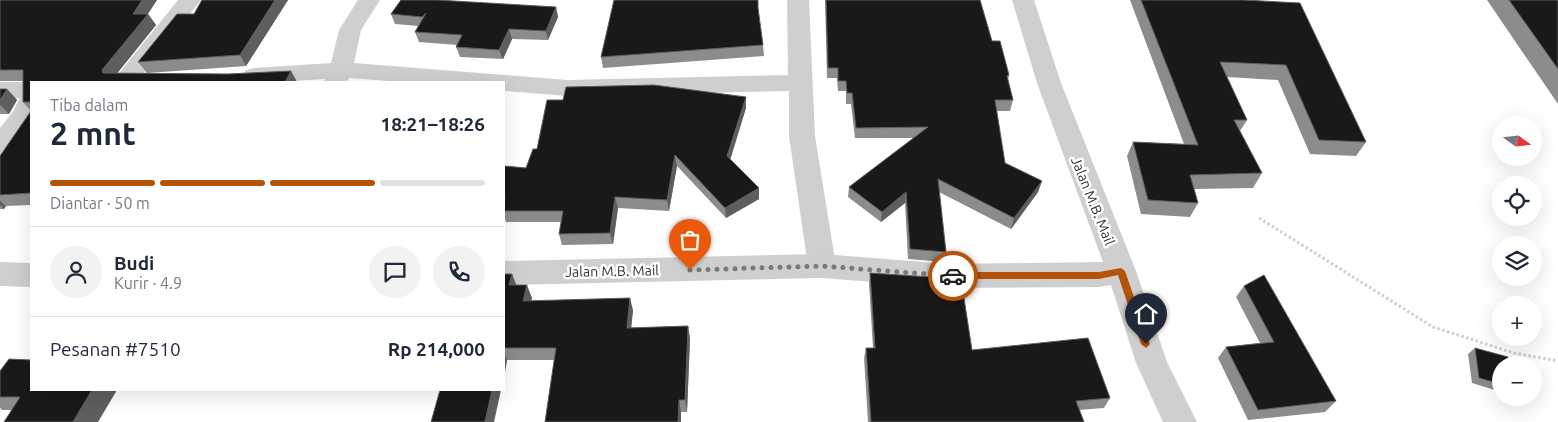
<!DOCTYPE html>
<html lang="id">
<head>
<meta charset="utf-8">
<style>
	:root { --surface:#fff; --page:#f2f2f3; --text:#1f2937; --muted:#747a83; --line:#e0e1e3; --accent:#b45309 }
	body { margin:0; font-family:Ubuntu,sans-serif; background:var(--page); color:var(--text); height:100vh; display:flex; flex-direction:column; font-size:19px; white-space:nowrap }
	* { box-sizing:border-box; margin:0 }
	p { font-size:16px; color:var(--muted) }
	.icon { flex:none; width:28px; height:28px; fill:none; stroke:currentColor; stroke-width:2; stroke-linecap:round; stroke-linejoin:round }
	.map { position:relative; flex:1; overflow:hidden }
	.drawer { position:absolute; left:30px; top:81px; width:475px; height:310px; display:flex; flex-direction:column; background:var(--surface); border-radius:0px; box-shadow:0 5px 20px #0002 }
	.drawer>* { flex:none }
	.needle { width:32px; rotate:105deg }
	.buttons { position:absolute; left:1492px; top:116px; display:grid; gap:10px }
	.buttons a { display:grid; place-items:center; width:50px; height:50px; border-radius:50%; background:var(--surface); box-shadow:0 5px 20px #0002; font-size:25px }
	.pin { position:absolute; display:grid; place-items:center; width:42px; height:42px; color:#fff; margin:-51px -21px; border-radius:50% 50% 50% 0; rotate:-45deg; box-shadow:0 0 5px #0007 }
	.pin .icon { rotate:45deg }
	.courier { position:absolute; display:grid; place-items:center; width:50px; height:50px; margin:-25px; border:4px solid #b45309; border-radius:50%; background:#fff; color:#222; box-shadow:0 1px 6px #0007 }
	.head em { font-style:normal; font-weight:600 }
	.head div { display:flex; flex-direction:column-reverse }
	.head { display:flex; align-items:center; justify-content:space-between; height:85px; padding:0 20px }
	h1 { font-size:32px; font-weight:600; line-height:38px }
	.bar { display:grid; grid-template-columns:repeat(4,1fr); gap:8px 5px; align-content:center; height:60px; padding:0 20px }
	.bar i { height:6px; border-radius:4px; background:var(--line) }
	.bar .active { background:var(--accent) }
	.bar p { grid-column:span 4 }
	.line { display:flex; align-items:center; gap:12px; padding:0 20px; border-top:1px solid var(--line) }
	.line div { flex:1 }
	.round { display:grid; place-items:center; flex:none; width:52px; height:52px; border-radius:26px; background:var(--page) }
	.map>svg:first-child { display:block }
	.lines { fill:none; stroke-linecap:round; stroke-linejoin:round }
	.path { stroke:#cfcfcf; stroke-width:3; stroke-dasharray:2.5 2.5; stroke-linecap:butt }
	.minor { fill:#cfcfcf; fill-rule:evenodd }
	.tertiary { fill:#cfcfcf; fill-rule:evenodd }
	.wall { fill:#8c8c8c }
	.shaded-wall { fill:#5e5e5e }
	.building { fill:#191919; stroke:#5e5e5e }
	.route { fill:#b45309 }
	.done { stroke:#7a7a7a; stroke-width:5; stroke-dasharray:0 9 }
	.labels { text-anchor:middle; stroke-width:5; stroke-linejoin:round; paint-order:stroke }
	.street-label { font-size:14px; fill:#323232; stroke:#fff }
</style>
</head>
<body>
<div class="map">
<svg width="1558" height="422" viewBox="0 0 1558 422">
	<rect width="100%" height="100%" fill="#fff"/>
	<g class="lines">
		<path class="path" d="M1259 218 1433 327 1514 353 1558 361"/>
		<g class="minor">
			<path d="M178 0H201L137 82H112Z"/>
			<path d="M358 0H380L361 30 354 63 568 80 788 75 787 0H809L815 136 836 266 832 274 822 278 812 274 808 266 789 136V91L568 96 504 91V82H402L349 78 347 82H323L325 79 275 82H246L242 76 246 70 254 68 331 63 339 30Z"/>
			<path d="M0 82H34H31V123L9 153 0 155V128L12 113 20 98H0Z"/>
		</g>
		<g class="tertiary">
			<path d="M1012 0H1034L1061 83 1136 271 1167 362 1197 422H1163L1136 363 1111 285 1099 287 950 288 822 278 504 285V261L822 254 950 264 1103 262 1037 83Z"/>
			<path d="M0 262 31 263V287L0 286Z"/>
		</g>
	</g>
	<g class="wall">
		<path d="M0 0H157L148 14 156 25 117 73 228 74 291 71 297 82H31V205L6 206 4 209H0V156L31 111 23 102V81H0Z"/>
		<path d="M202 0H288L246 66 147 73 138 62 194 14Z"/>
		<path d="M401 0H449V1L556 7 558 17 548 40 512 39 503 59 460 57 456 47 458 45 419 42 415 32 418 26 395 24 391 14Z"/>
		<path d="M825 0H980L992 41 1009 75 1008 80 1013 100 1010 111H996L1005 163 1042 181 1038 192 1011 229 939 192 946 252 944 262 908 259 905 203 881 222 848 197 849 187 914 138H855L851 104H846V91H838L837 78H827Z"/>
		<path d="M1130 0H1244L1366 142 1356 156 1310 154 1278 80 1227 77 1247 120 1240 131 1262 173 1253 188 1194 189 1198 203 1190 217 1141 214 1127 156 1133 142 1184 144Z"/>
		<path d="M1487 0H1557L1558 1V104Z"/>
		<path d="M758 10 763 45 764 56 603 68 601 57Z"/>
		<path d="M0 89H7L17 100 9 114H0Z"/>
		<path d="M563 100 746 108 730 159 759 199 726 218 677 166 669 211 618 208 613 244 562 245 559 234 561 222H506L504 216V166L526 168Z"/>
		<path d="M870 273 972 350 1110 398 1104 408 1079 410 1084 422H868L864 358 866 348H873L869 284Z"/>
		<path d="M504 274H512L516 285 532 298 531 301 633 310 631 328 688 326 690 339 687 412H681V422H545L554 360H507L504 377Z"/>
		<path d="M1244 286 1336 401 1325 412 1248 420 1218 358 1226 347 1260 343 1236 297Z"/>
		<path d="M1475 348 1501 365V392L1472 383 1468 354Z"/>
		<path d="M0 371 98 422 12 410H2L0 408Z"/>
	</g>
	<g class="shaded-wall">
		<path d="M142 0H157L147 15 148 14 156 25 111 81 103 73 102 70 133 14Z"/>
		<path d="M275 0H288L246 66 240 55Z"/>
		<path d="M556 7 558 17 548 40 546 31Z"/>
		<path d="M509 29 512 39 503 59 499 50Z"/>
		<path d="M291 71 297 82H285Z"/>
		<path d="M7 89 17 100 9 114 0 105V100Z"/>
		<path d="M746 97V108L728 167 727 156Z"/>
		<path d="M675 155 677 166 669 211 667 200Z"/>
		<path d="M1042 181 1038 192 1011 229 1014 218Z"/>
		<path d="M759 188V199L726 218 725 208Z"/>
		<path d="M906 192 905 203 881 222 882 212Z"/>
		<path d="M615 197 618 208 613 244 610 233Z"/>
		<path d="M0 201 6 206 4 209 0 205Z"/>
		<path d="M512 274 517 287 509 285Z"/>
		<path d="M527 285 532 298 528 314 523 301Z"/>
		<path d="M630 298 633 310 630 340 627 328Z"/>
		<path d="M688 326 690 339 687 412 685 400Z"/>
		<path d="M504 353 507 360 504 377Z"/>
		<path d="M92 390H117L98 422H73Z"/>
		<path d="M492 390H501L494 422H485Z"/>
		<path d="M679 400 681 412V422H678Z"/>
	</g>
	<g class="building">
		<path d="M0 0H142L133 14H148L102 70 103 73 228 74 291 71 285 82H31V102H23V70H0Z"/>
		<path d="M202 0H275L240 55 138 62 177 14H194Z"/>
		<path d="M401 0H437L556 7 546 31 509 29 499 50 456 47 462 35 415 32 426 13 422 17 391 14Z"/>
		<path d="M614 0H758V8L763 45 601 57Z"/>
		<path d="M826 0H980L992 41H1000L1009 75 1007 76 1013 100H995L1005 163 1042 181 1014 218 938 179 946 252 910 249 906 192 882 212 849 187 928 127 856 128 852 93H847L846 81H838V68H828Z"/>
		<path d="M1141 0H1244L1300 3 1366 142 1319 140 1286 65 1220 62 1247 120H1234L1262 173 1190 175 1198 203 1148 200 1133 142 1198 145Z"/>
		<path d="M1509 0H1557L1558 1V69Z"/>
		<path d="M654 85 746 97 727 156 759 188 725 208 675 155 667 200 615 197 610 233 559 234 563 211H504V203L505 197H504V166L526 168 533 149H537L547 100H563L566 87Z"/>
		<path d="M0 89H7L0 100Z"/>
		<path d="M31 111V193L0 195V156Z"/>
		<path d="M870 273 961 279 972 350 1088 338 1110 398 1076 401 1084 422H871L866 348H875Z"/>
		<path d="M504 274H512L509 285H527L523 301 630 298 627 328 688 326 685 400H679L678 422H545L556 348H504Z"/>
		<path d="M1264 275 1336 401 1258 410 1226 347 1274 342 1244 286Z"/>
		<path d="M1475 348 1508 357 1509 365H1501V384L1479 378Z"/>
		<path d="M9 359 31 360V390H92L73 422H4L20 397H0V371Z"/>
		<path d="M440 390H492L485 422H431Z"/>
	</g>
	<path class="route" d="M1121 268 1125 271 1150 344 1146 348 1141 344 1118 275 1099 279H953L948 276 953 272H1099Z"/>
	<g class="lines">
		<path class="done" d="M690 270 822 266 953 276"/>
	</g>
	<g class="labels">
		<g class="street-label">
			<text transform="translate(1093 201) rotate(68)" y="5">Jalan M.B. Mail</text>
			<text transform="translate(612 271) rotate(-1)" y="5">Jalan M.B. Mail</text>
		</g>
	</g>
</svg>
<div class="buttons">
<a><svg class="needle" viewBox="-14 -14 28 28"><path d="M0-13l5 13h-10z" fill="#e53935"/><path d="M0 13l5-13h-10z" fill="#747a83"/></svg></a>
<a><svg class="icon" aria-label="locate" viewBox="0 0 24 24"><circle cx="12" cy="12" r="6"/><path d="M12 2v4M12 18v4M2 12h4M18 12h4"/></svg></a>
<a><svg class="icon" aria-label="layers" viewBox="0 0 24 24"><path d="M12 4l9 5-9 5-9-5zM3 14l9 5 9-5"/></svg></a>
<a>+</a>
<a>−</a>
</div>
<div class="pin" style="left:690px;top:270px;background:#ea580c"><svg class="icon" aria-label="bag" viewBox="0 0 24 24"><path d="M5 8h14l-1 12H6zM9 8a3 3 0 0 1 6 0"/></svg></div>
<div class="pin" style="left:1146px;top:344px;background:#1f2937"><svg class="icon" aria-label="home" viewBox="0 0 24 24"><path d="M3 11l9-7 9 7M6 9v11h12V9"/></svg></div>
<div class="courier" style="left:953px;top:276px"><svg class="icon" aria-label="car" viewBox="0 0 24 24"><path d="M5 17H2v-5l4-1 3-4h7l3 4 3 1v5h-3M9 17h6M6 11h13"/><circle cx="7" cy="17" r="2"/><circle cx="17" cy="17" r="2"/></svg></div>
<section class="drawer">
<div class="head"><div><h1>2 mnt</h1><p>Tiba dalam</p></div><em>18:21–18:26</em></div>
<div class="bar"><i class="active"></i><i class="active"></i><i class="active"></i><i></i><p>Diantar · 50 m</p></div>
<div class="line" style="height:90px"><a class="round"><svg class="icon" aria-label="person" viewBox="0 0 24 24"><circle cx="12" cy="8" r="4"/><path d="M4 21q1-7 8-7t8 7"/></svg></a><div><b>Budi</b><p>Kurir · 4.9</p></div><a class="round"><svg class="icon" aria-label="chat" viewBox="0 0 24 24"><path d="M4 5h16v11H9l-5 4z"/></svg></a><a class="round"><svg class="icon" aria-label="phone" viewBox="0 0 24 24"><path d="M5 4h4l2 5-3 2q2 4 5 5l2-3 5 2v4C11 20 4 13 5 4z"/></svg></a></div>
<div class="line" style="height:65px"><div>Pesanan #7510</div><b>Rp 214,000</b></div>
</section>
</div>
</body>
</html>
